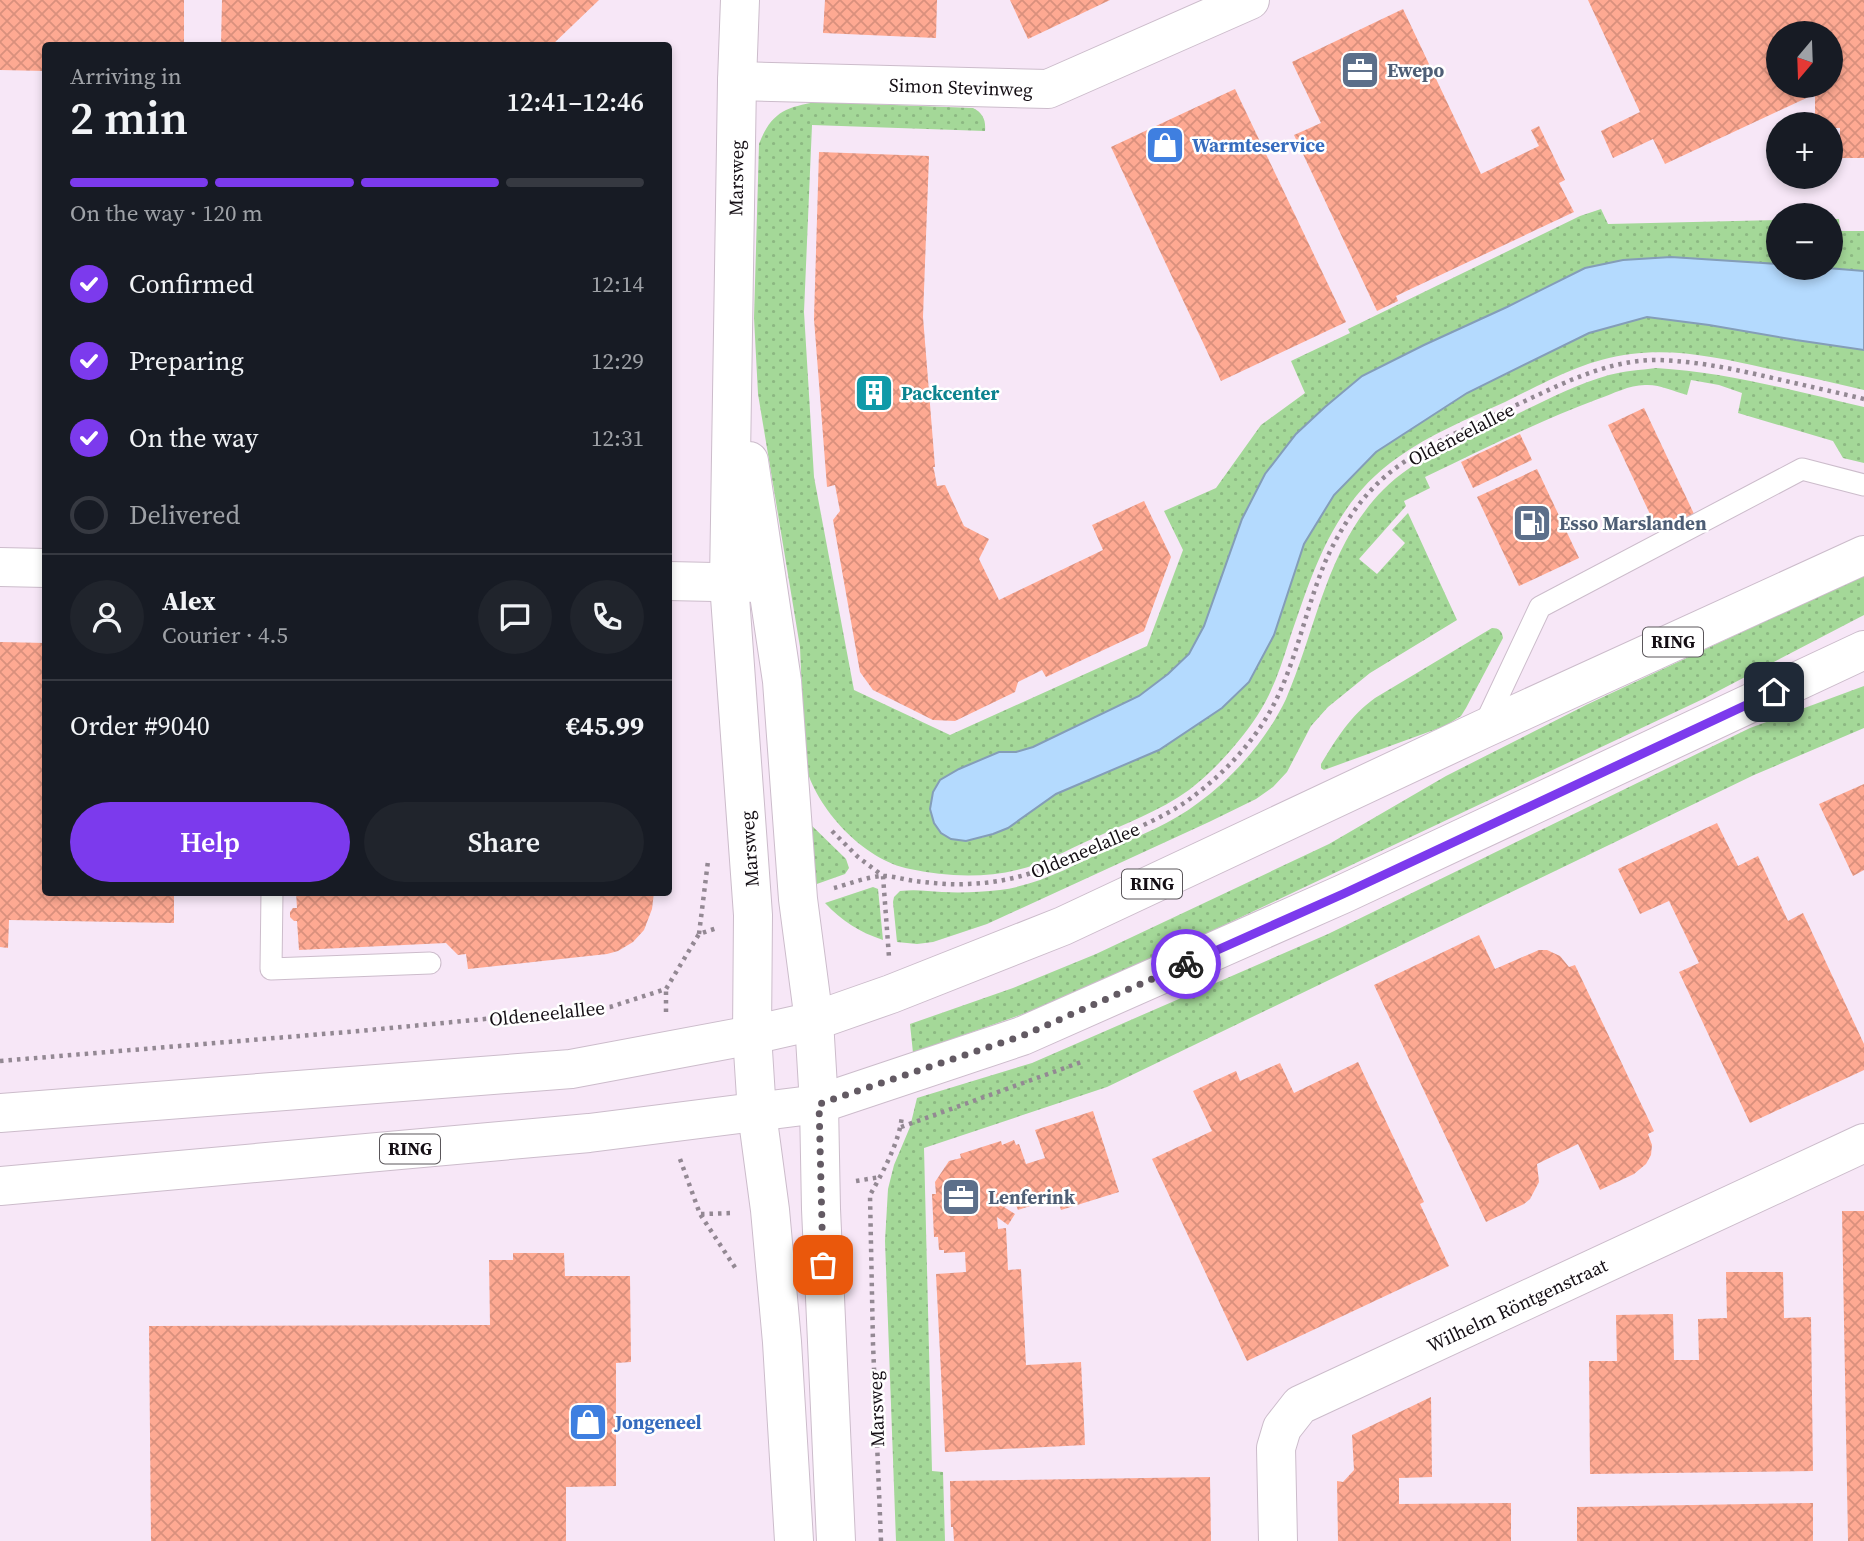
<!DOCTYPE html>
<html lang="en">
<head>
<meta charset="utf-8">
<style>
	:root { --surface:#171b24; --page:#20242c; --text:#f1f3f6; --muted:#9ea1a6; --line:#363941; --accent:#7c3aed }
	body { margin:0; font-family:"Source Serif 4",serif; background:var(--page); color:var(--text); height:100vh; display:flex; flex-direction:column; font-size:26px; white-space:nowrap }
	* { box-sizing:border-box; margin:0 }
	p { font-size:23px; color:var(--muted) }
	.icon { flex:none; width:38px; height:38px; fill:none; stroke:currentColor; stroke-width:2; stroke-linecap:round; stroke-linejoin:round }
	.map { position:relative; flex:1; overflow:hidden }
	.details { position:absolute; left:42px; top:42px; width:630px; height:854px; display:flex; flex-direction:column; background:var(--surface); border-radius:7px; box-shadow:0 4px 10px #0003 }
	.details>* { flex:none }
	.needle { width:46px; rotate:199deg }
	.tools { position:absolute; left:1766px; top:21px; display:grid; gap:14px }
	.tools a { display:grid; place-items:center; width:77px; height:77px; border-radius:50%; background:var(--surface); box-shadow:0 4px 10px #0003; font-size:35px }
	.pin { position:absolute; display:grid; place-items:center; width:60px; height:60px; color:#fff; margin:-30px; border-radius:14px; box-shadow:0 4px 10px #0006 }
	.courier { position:absolute; display:grid; place-items:center; width:70px; height:70px; margin:-35px; border:5px solid #7c3aed; border-radius:50%; background:#fff; color:#222; box-shadow:0 2px 9px #0007 }
	.headline em { font-style:normal; font-weight:600 }
	.headline div { display:flex; flex-direction:column-reverse }
	.headline { display:flex; align-items:center; justify-content:space-between; height:119px; padding:0 28px }
	h1 { font-size:46px; font-weight:600; line-height:52px }
	.bar { display:grid; grid-template-columns:repeat(4,1fr); gap:10px 7px; align-content:center; height:84px; padding:0 28px }
	.bar i { height:9px; border-radius:5px; background:var(--line) }
	.bar .on { background:var(--accent) }
	.bar p { grid-column:span 4 }
	.line { display:flex; align-items:center; gap:18px; padding:0 28px; border-top:2px solid var(--line) }
	.line div { flex:1 }
	.round { display:grid; place-items:center; flex:none; width:74px; height:74px; border-radius:37px; background:var(--page) }
	ol { padding:0 28px; list-style:none }
	li { display:flex; align-items:center; gap:21px; height:77px }
	li p { margin-inline-start:auto }
	li .icon { padding:7px; border-radius:50%; background:var(--accent); color:#fff; stroke-width:4 }
	li:last-child { color:var(--muted) }
	li i { width:38px; height:38px; border:4px solid var(--line); border-radius:50% }
	.cta { display:flex; gap:14px; margin-top:auto; padding:14px 28px }
	.cta a { flex:1; height:80px; border-radius:42px; background:var(--accent); color:#fff; font-size:28px; font-weight:600; line-height:80px; text-align:center }
	.cta a+a { background:var(--page); color:var(--text) }
	.map>svg:first-child { display:block }
	.green { fill:url(#green-dots) }
	.water { fill:#b4dafe; stroke:#849db8; stroke-width:2 }
	.building { fill:url(#building-cross-hatch); fill-rule:evenodd }
	.lines { fill:none; stroke-linecap:round; stroke-linejoin:round }
	.service-casing { stroke:#ccbccb; stroke-width:23 }
	.minor-casing { stroke:#ccbccb; stroke-width:40 }
	.tertiary-casing { stroke:#ccbccb; stroke-width:40 }
	.primary-casing { stroke:#ccbccb; stroke-width:40 }
	.path { stroke:#938893; stroke-width:4.5; stroke-dasharray:3.5 5; stroke-linecap:butt }
	.service { stroke:#fff; stroke-width:21 }
	.minor { stroke:#fff; stroke-width:38 }
	.tertiary { stroke:#fff; stroke-width:38 }
	.primary { stroke:#fff; stroke-width:38 }
	.done { stroke:#635a63; stroke-width:7; stroke-dasharray:0 12.6 }
	.route { stroke:#7c3aed; stroke-width:9 }
	.labels { text-anchor:middle; stroke-width:5; stroke-linejoin:round; paint-order:stroke }
	.shield { fill:#fff; stroke:#5a565a; stroke-width:2 }
	.shield-label { font-size:18px; font-weight:bold; fill:#140e14 }
	.service-label { font-size:19px; font-weight:bold; fill:#4e5e75; stroke:#fff; text-anchor:start }
	.street-label { font-size:19px; fill:#140e14; stroke:#fff }
	.shop-label { font-size:19px; font-weight:bold; fill:#366cbe; stroke:#fff; text-anchor:start }
	.culture-label { font-size:19px; font-weight:bold; fill:#0d838f; stroke:#fff; text-anchor:start }
</style>
</head>
<body>
<div class="map">
<svg width="1864" height="1541" viewBox="0 0 1864 1541">
	<defs>
		<pattern id="green-dots" width="8" height="8" patternUnits="userSpaceOnUse" patternTransform="scale(1.75)"><rect width="8" height="8" fill="#a4d898"/><path d="M2 2h.1M6 6h.1" fill="none" stroke="#8cb882" stroke-width="1.8" stroke-linecap="round"/></pattern>
		<pattern id="building-cross-hatch" width="8" height="8" patternUnits="userSpaceOnUse" patternTransform="scale(1.75)"><rect width="8" height="8" fill="#fea992"/><path d="M0 0l8 8M0 8l8-8" fill="none" stroke="#d9907d"/></pattern>
	</defs>
	<rect width="100%" height="100%" fill="#f7e7f7"/>
	<g class="green">
		<path d="M817 102 973 108C983 113 986 120 985 131L812 125 804 312 814 477 854 690 950 735 1147 646 1183 550 1164 511 1216 488 1261 425 1305 393 1291 361 1350 333 1348 329 1580 216 1601 209 1608 224 1778 220V264L1671 257 1623 260 1585 268 1507 307 1424 345 1362 376 1325 407 1296 434 1265 474 1242 519 1204 626 1189 654 1168 674 1139 696 1033 747 1016 752H999L959 769 940 780 930 809 934 823 941 833 981 838 1008 828 1056 794 1159 750 1249 682 1274 635 1304 544 1334 495 1376 452 1467 393 1589 333 1647 317 1709 325 1796 340 1864 350V390C1831 382 1798 375 1765 368 1721 358 1676 348 1631 354 1586 359 1544 383 1505 402 1468 419 1430 434 1397 458 1333 503 1313 571 1289 641 1281 667 1272 693 1257 716 1239 743 1215 770 1189 790 1160 811 1124 824 1092 839 1074 847 1055 857 1037 864 995 879 952 878 910 869 863 860 816 808 805 764L800 647 758 394 754 318 759 144C771 113 785 107 817 102Z"/>
		<path d="M1831 219H1839L1840 231H1864V271L1827 268H1830Z"/>
		<path d="M1656 368C1726 372 1795 391 1864 407V463L1843 458 1833 441 1738 413 1742 393 1719 385 1691 380 1687 395C1673 391 1659 384 1645 385 1629 385 1613 394 1598 399 1539 421 1482 450 1425 477L1430 488 1404 501 1406 506 1359 559 1377 574 1405 543 1392 530 1408 513 1457 620 1370 673 1328 707 1311 726 1287 772 1273 787 1256 799 1209 822 987 924 933 942 917 944 897 942 893 902 894 897 900 891C915 889 928 891 942 892 962 893 981 892 1000 890 1039 885 1074 865 1109 849 1139 836 1172 823 1198 803 1234 777 1267 739 1286 699 1317 627 1326 548 1383 490 1416 457 1461 440 1502 421 1537 405 1571 386 1609 375 1624 371 1640 370 1656 368Z"/>
		<path d="M1864 575V615L1703 699 1108 980 1023 1014 913 1053 910 1024 1013 988 1096 954 1329 844 1446 776 1586 705Z"/>
		<path d="M1492 628C1499 628 1502 631 1503 638L1466 708 1461 716 1445 726 1324 770 1321 768V764C1337 738 1350 716 1375 698Z"/>
		<path d="M1864 686V728L1754 775 1107 1087 924 1148 932 1471 943 1472 945 1541H896L885 1241 888 1189 894 1165 910 1127 917 1098 1032 1063 1328 934 1750 728Z"/>
		<path d="M806 820 846 859 849 868 845 874 814 885Z"/>
		<path d="M873 887 878 889 883 940C859 932 842 921 825 903Z"/>
	</g>
	<path class="water" d="M1671 257 1778 264V268H1827L1864 271V350L1796 340 1709 325 1647 317 1589 333 1467 393 1376 452 1334 495 1304 544 1274 635 1249 682 1222 708 1159 750 1056 794 1008 828 993 834 966 841 951 839 941 833 934 823 930 809 933 792 940 780 959 769 999 752H1016L1033 747 1139 696 1168 674 1189 654 1204 626 1242 519 1265 474 1296 434 1325 407 1362 376 1424 345 1507 307 1585 268 1623 260Z"/>
	<g class="building">
		<path d="M0 0H184V46H46V71L0 70Z"/>
		<path d="M222 0H599L551 46H221Z"/>
		<path d="M825 0H937L936 38 823 33Z"/>
		<path d="M1010 0H1110L1028 39Z"/>
		<path d="M1588 0H1864V158H1840V128H1830V124H1815V94L1665 164 1653 139 1613 158 1601 131 1640 112ZM1778 33H1830V86H1778Z"/>
		<path d="M1403 9 1481 174 1539 146 1531 130 1539 126 1565 180 1559 183 1574 212 1396 296 1398 301 1377 311 1294 135 1321 123 1292 62Z"/>
		<path d="M1235 89 1346 322 1221 381 1111 147Z"/>
		<path d="M819 152 929 156 923 317 935 467H933L934 470 937 486 945 485 964 526 989 539 979 559 999 600 1103 550 1092 525 1144 501 1171 557 1144 631 1046 677 1042 670 1018 682 1015 692 955 721 933 720 873 690 860 672 833 520 840 511 835 485 827 487 814 319Z"/>
		<path d="M1644 408 1703 533 1667 550 1608 425Z"/>
		<path d="M1520 434 1532 460 1473 488 1461 462Z"/>
		<path d="M1537 469 1579 558 1519 586 1477 497Z"/>
		<path d="M0 642 46 643V892H174V923L9 920 8 948 0 947Z"/>
		<path d="M1864 784V870L1853 876 1819 804Z"/>
		<path d="M1717 823 1738 866 1758 856 1788 921 1803 913 1864 1044V1070L1750 1123 1679 972 1699 963 1669 901 1640 914 1618 869Z"/>
		<path d="M296 892H654L652 909 644 930 633 942 618 951 607 954 468 969 466 954 458 955 446 943 299 950 297 921H294L290 917V912L293 908H297Z"/>
		<path d="M1479 935 1495 969 1539 950H1547L1560 956 1569 967 1575 965 1654 1131 1648 1134 1652 1145 1651 1155 1646 1164 1634 1174 1600 1190 1578 1144 1537 1164 1539 1182 1530 1199 1524 1204 1486 1222 1374 985Z"/>
		<path d="M1358 1062 1424 1202 1420 1204 1449 1266 1247 1361 1152 1159 1212 1131 1193 1091 1236 1071 1240 1081 1280 1063 1294 1093Z"/>
		<path d="M1093 1111 1119 1192 1061 1210 1057 1197 1018 1210 1015 1203 1004 1207 1015 1214 1008 1225 997 1217 998 1229 1006 1228 1008 1270 1021 1269 1026 1365 1081 1362 1085 1445 945 1452 936 1274 966 1272 965 1252 944 1253V1250H939L938 1237H934L932 1194H936L935 1182 949 1161 961 1158 960 1154 1001 1141 1002 1145 1014 1140 1016 1145 1019 1144 1026 1164 1045 1158 1035 1130Z"/>
		<path d="M1842 1211H1864V1541H1848Z"/>
		<path d="M513 1253H564L565 1276H630L631 1362 616 1363V1486L566 1487V1541H151L149 1326 490 1325 489 1260H513Z"/>
		<path d="M1726 1272H1783L1784 1318 1811 1317 1813 1471 1590 1474 1589 1361H1617L1616 1315 1673 1314 1674 1360H1699L1698 1319 1727 1318Z"/>
		<path d="M1431 1397 1432 1477 1399 1478V1504L1511 1503V1541H1338L1337 1481 1343 1482 1354 1470 1352 1435Z"/>
		<path d="M1210 1477 1211 1541H954L953 1527H951L950 1481Z"/>
		<path d="M1813 1503V1541H1577V1507Z"/>
	</g>
	<g class="lines">
		<g class="service-casing">
			<g id="service">
				<path d="M1484 726 1540 607 1802 469 1864 485"/>
				<path d="M272 892 271 969 430 963"/>
			</g>
		</g>
		<g class="minor-casing">
			<g id="minor">
				<path d="M737 81 1048 89 1250 0"/>
				<path d="M0 567 46 568"/>
				<path d="M668 581 761 583"/>
				<path d="M1278 1541 1276 1448 1282 1428 1300 1405 1864 1143"/>
			</g>
		</g>
		<g class="tertiary-casing">
			<g id="tertiary">
				<path d="M740 0 737 81 729 583 753 915 752 1035 757 1113 770 1210 782 1342 794 1541"/>
				<path d="M749 461 782 681 798 899 814 1021 819 1104 821 1209 836 1541"/>
			</g>
		</g>
		<g class="primary-casing">
			<g id="primary">
				<path d="M0 1113 571 1069 752 1035 814 1021 891 994 1063 926 1483 729 1864 555"/>
				<path d="M0 1186 589 1133 819 1104 1022 1036 1343 894 1864 650"/>
			</g>
		</g>
		<g class="path">
			<path d="M832 831 858 857 883 876 889 957"/>
			<path d="M834 888C849 884 869 876 884 876 894 876 905 880 915 881 932 883 949 885 966 884 1022 883 1061 862 1111 840 1139 827 1171 814 1195 795 1228 770 1259 736 1277 698 1298 654 1307 605 1326 560 1339 531 1357 503 1380 481 1415 449 1459 432 1501 412 1551 390 1601 360 1657 360 1694 361 1729 368 1764 376 1798 384 1831 391 1864 399"/>
			<path d="M699 934 708 861"/>
			<path d="M666 1012V989"/>
			<path d="M0 1061 359 1031 610 1007 666 989 699 934 717 928"/>
			<path d="M901 1127 1084 1061"/>
			<path d="M680 1159 700 1214 736 1269"/>
			<path d="M856 1181 880 1177"/>
			<path d="M701 1214 734 1213"/>
			<path d="M881 1541 873 1344 870 1195C883 1172 900 1141 902 1115"/>
		</g>
		<use href="#service" class="service"/>
		<use href="#minor" class="minor"/>
		<use href="#tertiary" class="tertiary"/>
		<use href="#primary" class="primary"/>
	</g>
	<g class="lines">
		<path class="done" d="M823 1265 819 1104 1022 1036 1186 964"/>
		<path class="route" d="M1186 964 1343 894 1774 692"/>
	</g>
	<defs>
		<g id="office-square" transform="scale(2.0125)"><rect x="-9" y="-9" width="18" height="18" rx="4" fill="#5c6f8a" stroke="#fff"/><path d="M-6-3h4V-5.5h4V-3h4V5H-6ZM-1-4.5V-3h2v-1.5ZM-6 0V1H6V0Z" fill="#fff"/></g>
		<g id="shop-square" transform="scale(2.0125)"><rect x="-9" y="-9" width="18" height="18" rx="4" fill="#3f7fe0" stroke="#fff"/><path d="M-5-2.5h2.3a2.7 3.5 0 0 1 5.4 0H5L5.5 6h-11ZM-1.5-2.5h3a1.5 2.3 0 0 0-3 0Z" fill="#fff"/></g>
		<g id="building-square" transform="scale(2.0125)"><rect x="-9" y="-9" width="18" height="18" rx="4" fill="#0f9aa8" stroke="#fff"/><path d="M-4-6H4V6H1V3H-1V6H-4ZM-2.5-4.3h1.7v1.8h-1.7ZM.8-4.3h1.7v1.8H.8ZM-2.5-1h1.7V.8h-1.7ZM.8-1h1.7V.8H.8Z" fill="#fff"/></g>
		<g id="fuel-square" transform="scale(2.0125)"><rect x="-9" y="-9" width="18" height="18" rx="4" fill="#5c6f8a" stroke="#fff"/><path d="M-5.5-6h7V0h2V4h1.3V-2.5L3-4.5l.8-.8L6-3V5H2.5V1h-1V6h-7ZM-4.2-4.7v3.2H.2V-4.7Z" fill="#fff"/></g>
	</defs>
	<g fill-rule="evenodd">
		<use href="#office-square" x="1360" y="70"/>
		<use href="#shop-square" x="1165" y="145"/>
		<use href="#building-square" x="874" y="393"/>
		<use href="#fuel-square" x="1532" y="523"/>
		<use href="#office-square" x="961" y="1197"/>
		<use href="#shop-square" x="588" y="1422"/>
	</g>
	<g class="labels">
		<g class="shield">
			<rect x="1643" y="627.5" width="60" height="29" rx="5"/>
			<rect x="1122" y="869.5" width="60" height="29" rx="5"/>
			<rect x="380" y="1134.5" width="60" height="29" rx="5"/>
		</g>
		<g class="shield-label">
			<text x="1673" y="648">RING</text>
			<text x="1152" y="890">RING</text>
			<text x="410" y="1155">RING</text>
		</g>
		<g class="service-label">
			<text x="1387" y="77">Ewepo</text>
			<text x="1559" y="530">Esso Marslanden</text>
			<text x="988" y="1204">Lenferink</text>
		</g>
		<g class="street-label">
			<text transform="translate(961 87) rotate(2)" y="7">Simon Stevinweg</text>
			<text transform="translate(736 178) rotate(-89)" y="7">Marsweg</text>
			<text transform="translate(1461 434) rotate(-27)" y="7">Oldeneelallee</text>
			<text transform="translate(749 849) rotate(-94)" y="7">Marsweg</text>
			<text transform="translate(1085 850) rotate(-23)" y="7">Oldeneelallee</text>
			<text transform="translate(547 1013) rotate(-6)" y="7">Oldeneelallee</text>
			<text transform="translate(1517 1305) rotate(-25)" y="7">Wilhelm Röntgenstraat</text>
			<text transform="translate(876 1409) rotate(-92)" y="7">Marsweg</text>
		</g>
		<g class="shop-label">
			<text x="1192" y="152">Warmteservice</text>
			<text x="615" y="1429">Jongeneel</text>
		</g>
		<g class="culture-label">
			<text x="901" y="400">Packcenter</text>
		</g>
	</g>
</svg>
<div class="tools">
<a><svg class="needle" viewBox="-14 -14 28 28"><path d="M0-13l5 13h-10z" fill="#e53935"/><path d="M0 13l5-13h-10z" fill="#9ea1a6"/></svg></a>
<a>+</a>
<a>−</a>
</div>
<div class="pin" style="left:823px;top:1265px;background:#ea580c"><svg class="icon" aria-label="bag" viewBox="0 0 24 24"><path d="M5 8h14l-1 12H6zM9 8a3 3 0 0 1 6 0"/></svg></div>
<div class="pin" style="left:1774px;top:692px;background:#1f2937"><svg class="icon" aria-label="home" viewBox="0 0 24 24"><path d="M3 11l9-7 9 7M6 9v11h12V9"/></svg></div>
<div class="courier" style="left:1186px;top:964px"><svg class="icon" aria-label="bike" viewBox="0 0 24 24"><circle cx="6" cy="16" r="4"/><circle cx="18" cy="16" r="4"/><path d="M6 16l4-8h5l3 8M10 8l3 8H6M13 5h3"/></svg></div>
<section class="details">
<div class="headline"><div><h1>2 min</h1><p>Arriving in</p></div><em>12:41–12:46</em></div>
<div class="bar"><i class="on"></i><i class="on"></i><i class="on"></i><i></i><p>On the way · 120 m</p></div>
<ol>
<li><svg class="icon" aria-label="check" viewBox="0 0 24 24"><path d="M5 12l5 5 9-10"/></svg>Confirmed<p>12:14</p></li>
<li><svg class="icon" aria-label="check" viewBox="0 0 24 24"><path d="M5 12l5 5 9-10"/></svg>Preparing<p>12:29</p></li>
<li><svg class="icon" aria-label="check" viewBox="0 0 24 24"><path d="M5 12l5 5 9-10"/></svg>On the way<p>12:31</p></li>
<li><i></i>Delivered</li>
</ol>
<div class="line" style="height:126px"><a class="round"><svg class="icon" aria-label="person" viewBox="0 0 24 24"><circle cx="12" cy="8" r="4"/><path d="M4 21q1-7 8-7t8 7"/></svg></a><div><b>Alex</b><p>Courier · 4.5</p></div><a class="round"><svg class="icon" aria-label="chat" viewBox="0 0 24 24"><path d="M4 5h16v11H9l-5 4z"/></svg></a><a class="round"><svg class="icon" aria-label="phone" viewBox="0 0 24 24"><path d="M5 4h4l2 5-3 2q2 4 5 5l2-3 5 2v4C11 20 4 13 5 4z"/></svg></a></div>
<div class="line" style="height:91px"><div>Order #9040</div><b>€45.99</b></div>
<div class="cta"><a>Help</a><a>Share</a></div>
</section>
</div>
</body>
</html>
